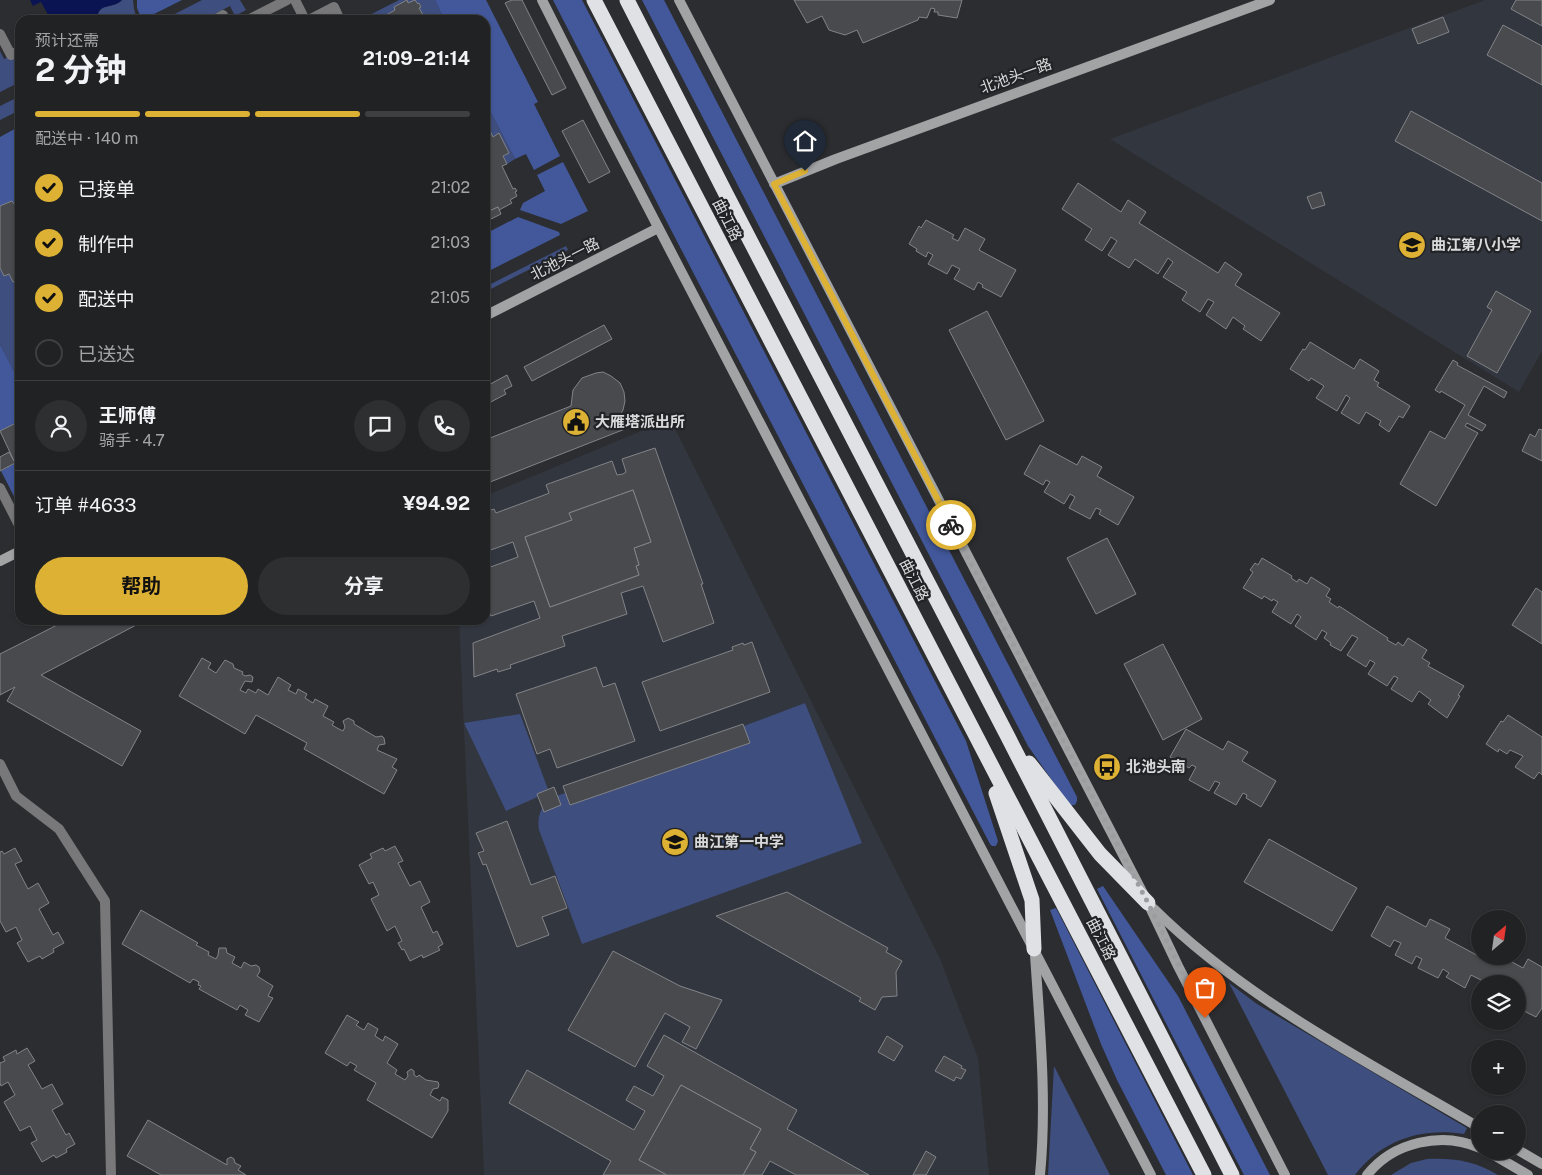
<!DOCTYPE html>
<html lang="zh">
<head>
<meta charset="utf-8">
<style>
	:root { --surface:#212224; --page:#2d2f31; --text:#f1f3f6; --muted:#a2a4a6; --line:#3e3f41; --accent:#ddb133 }
	body { margin:0; font-family:"Public Sans","Noto Sans SC",sans-serif; background:var(--page); color:var(--text); height:100vh; display:flex; flex-direction:column; font-size:19px; white-space:nowrap }
	* { box-sizing:border-box; margin:0 }
	p { font-size:16px; color:var(--muted) }
	.icon { flex:none; width:28px; height:28px; fill:none; stroke:currentColor; stroke-width:2; stroke-linecap:round; stroke-linejoin:round }
	.map { position:relative; flex:1; overflow:hidden }
	.panel { position:absolute; left:15px; top:15px; width:475px; height:610px; display:flex; flex-direction:column; background:var(--surface); border-radius:15px; box-shadow:0 1px 4px #0004,0 0 0 1px var(--line) }
	.panel>* { flex:none }
	.needle { width:32px; rotate:29deg }
	.controls { position:absolute; left:1471px; top:910px; display:grid; gap:10px }
	.controls a { display:grid; place-items:center; width:55px; height:55px; border-radius:50%; background:var(--surface); box-shadow:0 1px 4px #0004,0 0 0 1px var(--line); font-size:25px }
	.pin { position:absolute; display:grid; place-items:center; width:42px; height:42px; color:#fff; margin:-51px -21px; border-radius:50% 50% 50% 0; rotate:-45deg; box-shadow:0 0 5px #0007 }
	.pin .icon { rotate:45deg }
	.courier { position:absolute; display:grid; place-items:center; width:50px; height:50px; margin:-25px; border:4px solid #ddb133; border-radius:50%; background:#fff; color:#222; box-shadow:0 1px 6px #0007 }
	.summary em { font-style:normal; font-weight:700 }
	.summary div { display:flex; flex-direction:column-reverse }
	.summary { display:flex; align-items:center; justify-content:space-between; height:85px; padding:0 20px }
	h1 { font-size:32px; font-weight:700; line-height:38px }
	.bar { display:grid; grid-template-columns:repeat(4,1fr); gap:8px 5px; align-content:center; height:60px; padding:0 20px }
	.bar i { height:6px; border-radius:4px; background:var(--line) }
	.bar .selected { background:var(--accent) }
	.bar p { grid-column:span 4 }
	.line { display:flex; align-items:center; gap:12px; padding:0 20px; border-top:1px solid var(--line) }
	.line div { flex:1 }
	.round { display:grid; place-items:center; flex:none; width:52px; height:52px; border-radius:26px; background:var(--page) }
	ol { padding:0 20px; list-style:none }
	li { display:flex; align-items:center; gap:15px; height:55px }
	li p { margin-inline-start:auto }
	li .icon { padding:5px; border-radius:50%; background:var(--accent); color:#111; stroke-width:4 }
	li:last-child { color:var(--muted) }
	li i { width:28px; height:28px; border:2px solid var(--line); border-radius:50% }
	.primary-button { display:flex; gap:10px; margin-top:auto; padding:10px 20px }
	.primary-button a { flex:1; height:58px; border-radius:30px; background:var(--accent); color:#111; font-size:20px; font-weight:700; line-height:58px; text-align:center }
	.primary-button a+a { background:var(--page); color:var(--text) }
	.map>svg:first-child { display:block }
	.built { fill:#32363f }
	.green { fill:#3e4e7e }
	.forest { fill:#42589b }
	.water { fill:#0a1452 }
	.building { fill:#484a4d; stroke:#828488; fill-rule:evenodd }
	.lines { fill:none; stroke-linecap:round; stroke-linejoin:round }
	.street { stroke:#78787a; stroke-width:10 }
	.secondary { stroke:#a2a3a5; stroke-width:10 }
	.highway { stroke:#e0e1e5; stroke-width:15 }
	.done { stroke:#9c9da0; stroke-width:5; stroke-dasharray:0 9 }
	.route { stroke:#ddb133; stroke-width:6 }
	.labels { text-anchor:middle; stroke-width:4.5; stroke-linejoin:round; paint-order:stroke }
	.street-label { font-size:15px; fill:#d9dadc; stroke:#222326 }
	.poi-label { font-size:15px; font-weight:bold; fill:#d9dadc; stroke:#222326; text-anchor:start }
</style>
</head>
<body>
<div class="map">
<svg width="1542" height="1175" viewBox="0 0 1542 1175">
	<rect width="100%" height="100%" fill="#2c2d30"/>
	<g class="built">
		<path d="M1485 0H1542V351L1519 392 1110 139Z"/>
		<path d="M670 419 941 961 978 1058 989 1175H484L459 620H485V496Z"/>
	</g>
	<g class="green">
		<path d="M122 0H133L134 9 137 20H97C98 1 112 10 122 0Z"/>
		<path d="M202 0H240L246 10 235 16 230 6 203 20H163Z"/>
		<path d="M399 0H435L444 20H426L419 8 421 7 420 3H408L407 0 394 7 395 10 383 17 384 20H360Z"/>
		<path d="M0 51 4 59 13 55 17 64 20 63V82L0 92Z"/>
		<path d="M20 96V110L0 120V106Z"/>
		<path d="M485 101 515 159 507 164 503 156 509 152 499 134 493 137 485 131Z"/>
		<path d="M566 246 568 250 485 292V287Z"/>
		<path d="M0 268 4 276 9 274 13 282 20 279V283L15 286 19 294 15 297 20 307V383L0 344Z"/>
		<path d="M805 703 862 843 582 944 539 830C537 817 540 809 549 799Z"/>
		<path d="M520 714 549 792 506 811 464 723Z"/>
		<path d="M1229 983 1257 1004 1467 1128 1464 1134C1422 1127 1381 1140 1355 1175H1328Z"/>
		<path d="M1054 1066 1110 1175H1048Z"/>
		<path d="M1427 1159C1454 1158 1475 1161 1498 1175H1391L1411 1163Z"/>
	</g>
	<g class="forest">
		<path d="M137 0H182L142 20 137 8Z"/>
		<path d="M435 0H486L538 102 534 104 560 156 534 170 526 154 515 159 485 101V20H444Z"/>
		<path d="M553 0H582L966 741 998 841 996 846H992L990 844 668 224Z"/>
		<path d="M642 0H664L1077 797V801L1075 805H1071L1068 803 1028 746Z"/>
		<path d="M20 126V201L14 204 12 201 0 206V137Z"/>
		<path d="M563 162 588 211 561 224 520 210 523 203 545 191 537 175Z"/>
		<path d="M518 217 559 232 560 235 485 273V234Z"/>
		<path d="M0 344 20 383V421L0 431Z"/>
		<path d="M15 463 20 470V508L1 471Z"/>
		<path d="M1103 886 1178 996 1270 1175H1244L1097 889Z"/>
		<path d="M1056 908 1193 1175H1166L1117 1080 1101 1044 1050 910Z"/>
	</g>
	<path class="water" d="M30 0H122C112 10 98 1 97 20H51L41 2 33 6Z"/>
	<g class="building">
		<path d="M407 0 408 3 415 0 418 4 419 3 421 7 419 8 426 20H384L383 17 395 10 394 7Z"/>
		<path d="M512 0H522L566 88 552 95 505 3Z"/>
		<path d="M794 0H962L957 18 938 15V12H934L935 9 931 8 927 18 919 17 918 20 863 43 857 30 845 35 829 30 822 16 807 23Z"/>
		<path d="M1516 0H1542V26L1511 9Z"/>
		<path d="M1443 17 1449 32 1418 44 1412 29Z"/>
		<path d="M1503 25 1542 46V85L1487 55Z"/>
		<path d="M1411 111 1542 183V221L1395 141Z"/>
		<path d="M583 120 610 172 589 183 562 131Z"/>
		<path d="M489 129 493 137 499 133 509 153 503 156 507 164 502 166 513 189 515 188 517 191 515 192 517 196 510 200 512 203 499 210 498 207 485 213V131Z"/>
		<path d="M1078 183 1121 212 1128 200 1146 212 1139 223 1218 273 1225 262 1242 274 1235 285 1280 313 1261 341 1243 329 1245 326 1233 317 1226 329 1206 315 1214 302 1208 299 1200 312 1182 300 1187 292 1163 277 1173 262 1168 258 1158 274 1135 259 1129 268 1108 255 1117 241 1111 237 1102 251 1085 240 1092 229 1062 209Z"/>
		<path d="M1321 192 1325 205 1312 209 1307 197Z"/>
		<path d="M12 201 14 204 20 201V279L13 282 9 274 4 276 0 268V206Z"/>
		<path d="M498 207 501 214 485 222V213Z"/>
		<path d="M926 220 954 235 952 238 958 241 965 228 985 239 979 250 1016 270 1001 297 982 287 983 285 978 282 974 290 954 279 960 269 952 265 947 274 928 264 933 255 928 252 926 257 916 251 917 249 909 244 919 226 921 228Z"/>
		<path d="M1496 291 1531 311 1497 373 1467 356 1492 310 1487 307Z"/>
		<path d="M987 311 1044 421 1006 440 949 330Z"/>
		<path d="M604 325 612 339 532 381 524 367Z"/>
		<path d="M1310 342 1354 369 1360 359 1379 371 1374 380 1379 383 1377 386 1410 406 1403 418 1399 416 1389 432 1379 425 1381 421 1366 412 1359 424 1341 413 1350 398 1346 395 1337 411 1316 398 1324 386 1311 378 1309 381 1290 369 1303 349 1305 350Z"/>
		<path d="M1453 360 1458 363 1457 365 1507 392 1504 398 1484 386 1468 415 1486 425 1482 431 1467 423 1465 426 1478 433 1436 506 1400 484 1430 431 1445 439 1465 405 1441 391 1440 393 1435 390Z"/>
		<path d="M603 372 611 376 620 383 624 392 625 401 623 410 620 415 625 429 485 484V440L571 406 573 390 582 378 596 373Z"/>
		<path d="M507 375 512 386 504 390 506 394 485 405V387Z"/>
		<path d="M20 421V461L15 463 0 431Z"/>
		<path d="M1539 429 1542 430V461L1522 451 1530 434 1535 437Z"/>
		<path d="M1040 445 1077 465 1082 456 1102 467 1097 476 1134 497 1118 525 1099 514 1101 510 1096 508 1090 519 1069 508 1075 497 1070 494 1064 504 1044 492 1050 482 1046 480 1043 485 1024 474Z"/>
		<path d="M655 448 703 584H701L714 623 663 642 643 586 621 593 627 614 562 636 565 646 510 665 511 668 498 672 497 669 474 677 473 643 540 618 534 601 491 616 485 600V569L518 557 513 542 485 552V512L494 509 496 513 547 494 549 493 546 485 548 484 612 461 617 475 623 474 626 472 622 459ZM633 490 651 542 634 548 639 565 636 566 639 575 550 607 525 537 572 520 569 513Z"/>
		<path d="M9 452 15 463 0 471V457Z"/>
		<path d="M633 490 651 542 634 548 639 565 636 566 639 575 550 607 525 537 572 520 569 513Z"/>
		<path d="M1107 538 1136 594 1096 614 1067 558Z"/>
		<path d="M1262 558 1292 576 1291 578 1297 582 1299 579 1307 584 1311 577 1330 589 1326 596 1331 599 1329 602 1338 608 1339 606 1388 638 1387 640 1396 645 1398 642 1403 646 1408 638 1427 650 1422 658 1430 663 1428 666 1464 686 1458 695 1460 696 1447 718 1428 704 1431 700 1419 691 1412 702 1391 689 1398 678 1394 676 1387 686 1368 674 1375 663 1370 660 1366 667 1347 655 1358 638 1352 635 1341 651 1330 645 1331 643 1324 638 1327 633 1322 630 1316 640 1295 626 1301 617 1297 614 1291 624 1272 612 1278 602 1273 599 1272 601 1264 596 1262 599 1243 588 1253 572 1250 570 1255 563 1258 565Z"/>
		<path d="M1536 588 1542 592V644L1512 625Z"/>
		<path d="M67 620H139L140 623 41 675 141 731 122 766 7 701 15 687 0 695V654Z"/>
		<path d="M752 642 770 692 660 731 642 682 733 650 732 647 743 643 744 645Z"/>
		<path d="M1163 644 1202 719 1163 740 1124 664Z"/>
		<path d="M202 658 211 663 208 668 216 673 225 660 233 664 234 668 243 672 242 674 245 676 250 675 253 677 252 682 245 681 240 690 246 693 248 689 256 693 258 689 268 695 278 677 291 685 288 690 296 694 298 689 307 694 305 698 313 703 315 699 328 706 323 716 334 722 332 725 337 728 343 731 345 727 343 721 348 718 354 721V724L376 737 382 736 384 738 385 744 379 745 377 750 397 759 392 767 397 770 384 794 304 749 307 743 256 715 245 734 179 696Z"/>
		<path d="M596 667 603 687 615 683 635 741 557 768 550 749 537 754 516 694Z"/>
		<path d="M1508 715 1542 737V775L1539 772 1534 779 1515 767 1523 756 1510 750 1507 754 1499 749 1498 752 1486 744 1501 721 1503 722Z"/>
		<path d="M743 724 750 743 570 805 563 786Z"/>
		<path d="M1186 729 1223 750 1228 741 1248 752 1242 761 1276 781 1261 807 1246 798 1247 795 1243 793 1236 805 1214 793 1220 783 1215 781 1209 791 1189 780 1196 767 1192 765 1189 768 1170 757Z"/>
		<path d="M554 787 561 805 544 812 537 794Z"/>
		<path d="M507 821 531 885 555 876 567 908 542 917 549 935 517 947 486 864 483 865 478 853 484 851 476 833Z"/>
		<path d="M1269 839 1357 888 1332 931 1244 882Z"/>
		<path d="M395 846 403 861 398 863 410 886 420 881 430 902 421 907 433 933 437 931 443 944 438 947 440 950 423 958 422 955 410 961 404 949 402 950 398 943 402 941 395 926 387 931 371 899 379 895 373 882 369 884 359 865 372 858 370 854 383 848 385 851Z"/>
		<path d="M15 848 22 861 15 864 28 889 38 883 49 903 39 909 53 935 58 932 64 943 53 949 54 952 42 959 40 956 28 962 17 943 22 940 16 927 6 932 0 921V852L2 851 4 854Z"/>
		<path d="M787 892 888 948 886 952 902 961 896 972 897 996 882 997 875 1010 859 1001 861 998 716 916Z"/>
		<path d="M1387 906 1426 927 1430 919 1450 929 1445 938 1484 959 1485 956H1501L1523 968 1528 959 1542 967V1008L1536 1017 1518 1008 1521 1001 1518 1000V984H1495L1488 980 1487 983 1471 975 1465 988 1446 977 1449 973 1443 969 1438 978 1418 968 1422 959 1416 956 1412 964 1395 955 1401 943 1394 940 1390 947 1371 936Z"/>
		<path d="M141 910 198 943 196 945 209 952 208 955 216 959 218 955 219 948H226L227 953 235 957 232 963 241 968 244 962 251 966 256 965 259 967 260 971 257 976 273 986 268 996 273 998 259 1022 245 1015 248 1010 240 1005 237 1010 199 989 201 986 198 985 199 982 193 979 190 983 122 944Z"/>
		<path d="M613 951 680 986 722 1000 696 1049 682 1042 690 1027 665 1013 635 1067 568 1030Z"/>
		<path d="M347 1015 359 1022 356 1025 362 1029 364 1030 368 1023 378 1029 375 1036 383 1041 385 1036 398 1044 387 1063 397 1070 395 1074 405 1080 408 1076 407 1072 411 1069 414 1071V1075L417 1077 419 1075 426 1080 438 1082 439 1085 438 1088 433 1089 430 1095 440 1101 442 1097 448 1100V1111L432 1138 367 1100 376 1083 354 1070 357 1066 350 1062 347 1066 325 1053Z"/>
		<path d="M664 1035 797 1110 787 1129 869 1175H796L770 1161 762 1175H743L756 1152 750 1149 761 1129 681 1085 639 1160 667 1175H603L611 1161 509 1103 527 1070 634 1130 645 1111 626 1100 634 1086 653 1096 664 1076 647 1066Z"/>
		<path d="M887 1036 903 1046 894 1061 878 1052Z"/>
		<path d="M27 1048 35 1061 28 1065 42 1089 52 1084 63 1104 52 1110 66 1135 69 1133 75 1144 66 1149 67 1152 56 1158 54 1155 42 1162 31 1143 37 1140 30 1126 20 1131 4 1102 15 1095 8 1082 1 1086 0 1083V1063L5 1061 3 1057 16 1050 17 1054Z"/>
		<path d="M944 1056 962 1066 961 1068 966 1070 961 1079 956 1077 954 1081 935 1071Z"/>
		<path d="M681 1085 761 1129 750 1149 756 1152 743 1175H667L639 1160Z"/>
		<path d="M148 1120 227 1165V1159L231 1157 234 1159 235 1163 241 1166 238 1170 246 1175H161L127 1156Z"/>
		<path d="M926 1151 936 1157 926 1175H913Z"/>
	</g>
	<g class="lines">
		<g class="street">
			<path d="M295 0 305 20"/>
			<path d="M214 20 223 15 225 20"/>
			<path d="M248 20 287 0"/>
			<path d="M309 20 334 7 340 20"/>
			<path d="M0 34 11 55 20 50"/>
			<path d="M0 488 20 527"/>
			<path d="M0 764 16 796 59 829 105 901 111 1175"/>
		</g>
		<g class="secondary">
			<path d="M542 0 605 125 1151 1175"/>
			<path d="M679 0 1148 903 1178 966 1285 1175"/>
			<path d="M774 184 836 159 1270 0"/>
			<path d="M485 316 658 228"/>
			<path d="M0 561 20 551"/>
			<path d="M1154 909C1247 1001 1368 1062 1480 1128"/>
			<path d="M1035 955C1040 1029 1047 1102 1040 1175"/>
			<path d="M1518 1150 1542 1164"/>
			<path d="M1487 1151 1528 1175"/>
			<path d="M1367 1175C1393 1142 1442 1131 1480 1148"/>
		</g>
		<g class="highway">
			<path d="M594 0 1204 1175"/>
			<path d="M627 0 726 194 1007 735 1232 1175"/>
			<path d="M1029 763 1100 854 1148 903"/>
			<path d="M996 793 1032 900 1034 949"/>
		</g>
	</g>
	<g class="lines">
		<path class="done" d="M951 525 1148 903 1205 1018"/>
		<path class="route" d="M805 171 774 184 951 525"/>
	</g>
	<defs>
		<g id="school-disc" transform="scale(1.4375)"><circle r="9.5" fill="#ddb133" stroke="#222326"/><path d="M0-5L7-2L0 1L-7-2ZM-4 1L0 2.5L4 1V4Q0 6-4 4Z" fill="#111"/></g>
		<g id="civic-disc" transform="scale(1.4375)"><circle r="9.5" fill="#ddb133" stroke="#222326"/><path d="M-.6-6.5H3V-4.5H.6V-3L4-1V1h2V6H-6V1h2V-1L-.6-3ZM-1.2 2.5V6h2.4V2.5Z" fill="#111"/></g>
		<g id="bus-disc" transform="scale(1.4375)"><circle r="9.5" fill="#ddb133" stroke="#222326"/><path d="M-5-6H5V4H4V6H2V4H-2V6H-4V4H-5ZM-3.5-4V0h7V-4ZM-3.5 1.2v1.5H-2V1.2ZM2 1.2v1.5H3.5V1.2Z" fill="#111"/></g>
	</defs>
	<g fill-rule="evenodd">
		<use href="#school-disc" x="1412" y="245"/>
		<use href="#civic-disc" x="576" y="422"/>
		<use href="#bus-disc" x="1107" y="767"/>
		<use href="#school-disc" x="675" y="842"/>
	</g>
	<g class="labels">
		<g class="street-label">
			<text transform="translate(1016 76) rotate(-20)" y="5">北池头一路</text>
			<text transform="translate(727 220) rotate(63)" y="5">曲江路</text>
			<text transform="translate(565 259) rotate(-27)" y="5">北池头一路</text>
			<text transform="translate(914 580) rotate(63)" y="5">曲江路</text>
			<text transform="translate(1101 939) rotate(63)" y="5">曲江路</text>
		</g>
		<g class="poi-label">
			<text x="1431" y="250">曲江第八小学</text>
			<text x="595" y="427">大雁塔派出所</text>
			<text x="1126" y="772">北池头南</text>
			<text x="694" y="847">曲江第一中学</text>
		</g>
	</g>
</svg>
<div class="controls">
<a><svg class="needle" viewBox="-14 -14 28 28"><path d="M0-13l5 13h-10z" fill="#e53935"/><path d="M0 13l5-13h-10z" fill="#a2a4a6"/></svg></a>
<a><svg class="icon" aria-label="layers" viewBox="0 0 24 24"><path d="M12 4l9 5-9 5-9-5zM3 14l9 5 9-5"/></svg></a>
<a>+</a>
<a>−</a>
</div>
<div class="pin" style="left:1205px;top:1018px;background:#ea580c"><svg class="icon" aria-label="bag" viewBox="0 0 24 24"><path d="M5 8h14l-1 12H6zM9 8a3 3 0 0 1 6 0"/></svg></div>
<div class="pin" style="left:805px;top:171px;background:#1f2937"><svg class="icon" aria-label="home" viewBox="0 0 24 24"><path d="M3 11l9-7 9 7M6 9v11h12V9"/></svg></div>
<div class="courier" style="left:951px;top:525px"><svg class="icon" aria-label="bike" viewBox="0 0 24 24"><circle cx="6" cy="16" r="4"/><circle cx="18" cy="16" r="4"/><path d="M6 16l4-8h5l3 8M10 8l3 8H6M13 5h3"/></svg></div>
<section class="panel">
<div class="summary"><div><h1>2 分钟</h1><p>预计还需</p></div><em>21:09–21:14</em></div>
<div class="bar"><i class="selected"></i><i class="selected"></i><i class="selected"></i><i></i><p>配送中 · 140 m</p></div>
<ol>
<li><svg class="icon" aria-label="check" viewBox="0 0 24 24"><path d="M5 12l5 5 9-10"/></svg>已接单<p>21:02</p></li>
<li><svg class="icon" aria-label="check" viewBox="0 0 24 24"><path d="M5 12l5 5 9-10"/></svg>制作中<p>21:03</p></li>
<li><svg class="icon" aria-label="check" viewBox="0 0 24 24"><path d="M5 12l5 5 9-10"/></svg>配送中<p>21:05</p></li>
<li><i></i>已送达</li>
</ol>
<div class="line" style="height:90px"><a class="round"><svg class="icon" aria-label="person" viewBox="0 0 24 24"><circle cx="12" cy="8" r="4"/><path d="M4 21q1-7 8-7t8 7"/></svg></a><div><b>王师傅</b><p>骑手 · 4.7</p></div><a class="round"><svg class="icon" aria-label="chat" viewBox="0 0 24 24"><path d="M4 5h16v11H9l-5 4z"/></svg></a><a class="round"><svg class="icon" aria-label="phone" viewBox="0 0 24 24"><path d="M5 4h4l2 5-3 2q2 4 5 5l2-3 5 2v4C11 20 4 13 5 4z"/></svg></a></div>
<div class="line" style="height:65px"><div>订单 #4633</div><b>¥94.92</b></div>
<div class="primary-button"><a>帮助</a><a>分享</a></div>
</section>
</div>
</body>
</html>
